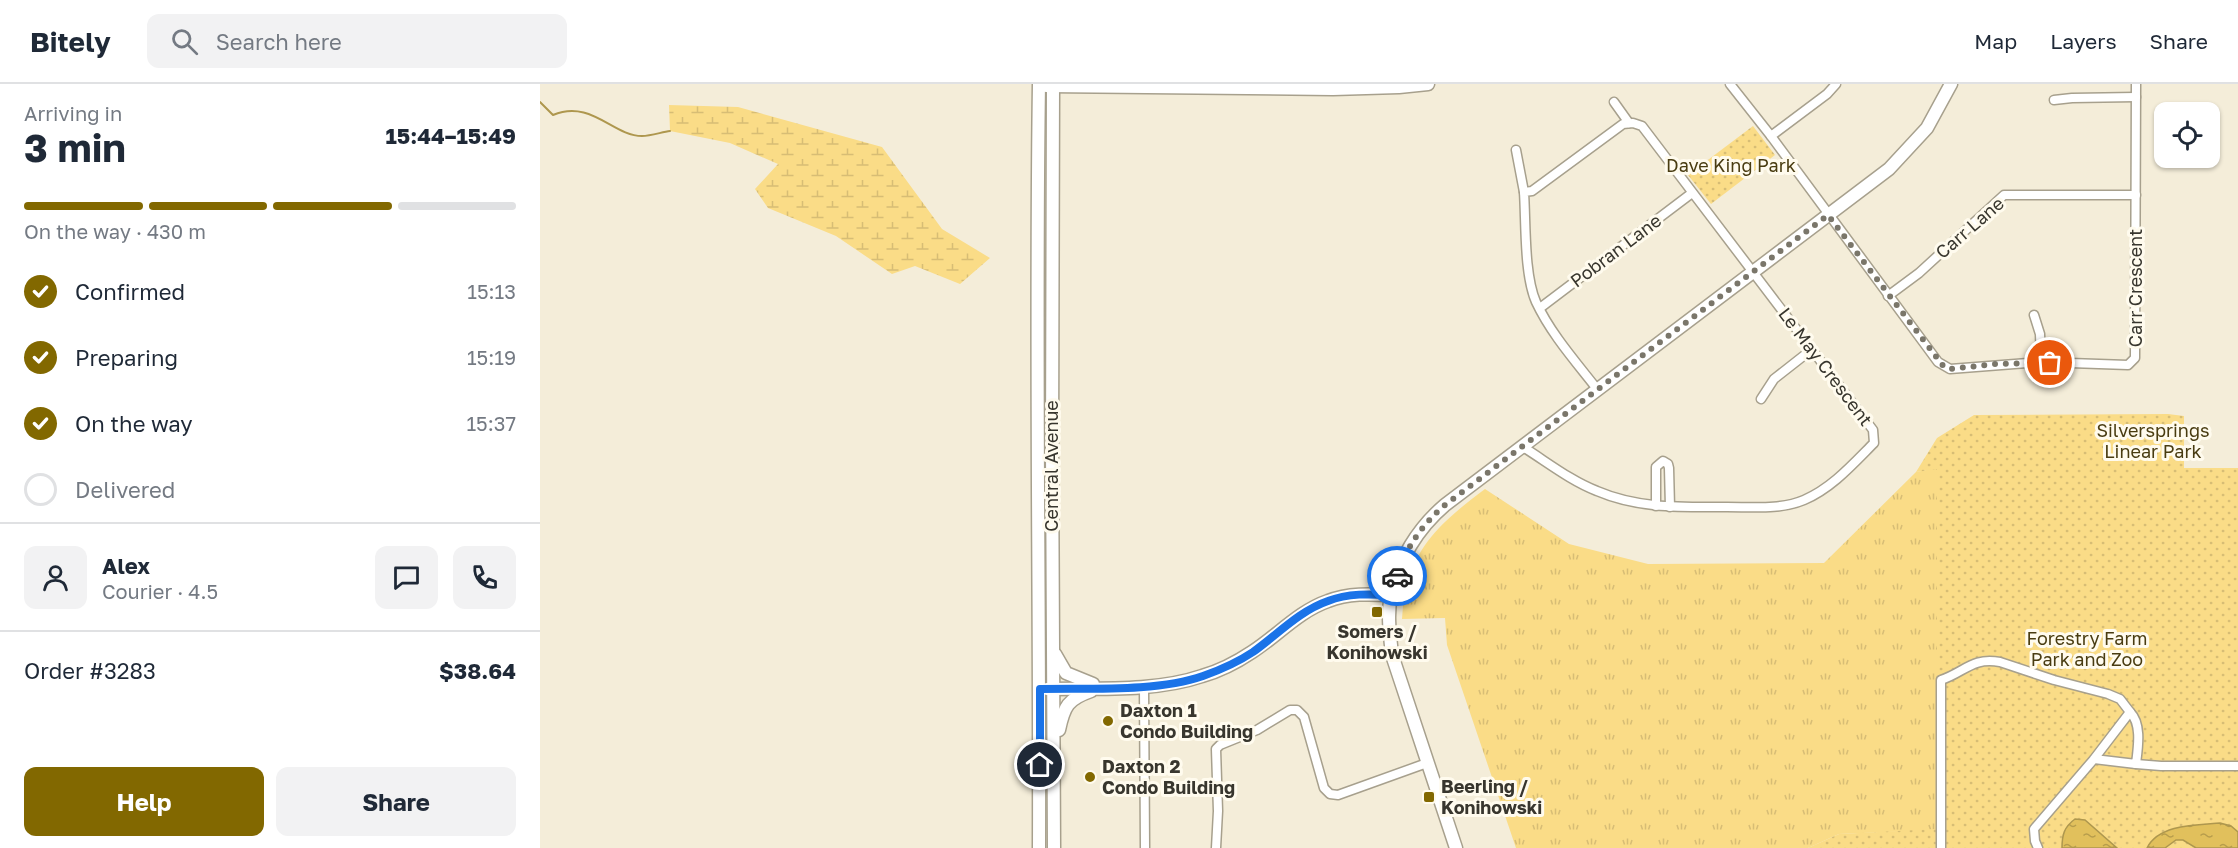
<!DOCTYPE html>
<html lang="en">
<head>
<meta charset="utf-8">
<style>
	:root { --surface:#fff; --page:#f2f2f3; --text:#1f2937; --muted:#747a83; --line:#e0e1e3; --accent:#826800 }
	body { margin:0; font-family:"Golos Text",sans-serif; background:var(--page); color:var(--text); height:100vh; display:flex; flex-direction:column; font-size:22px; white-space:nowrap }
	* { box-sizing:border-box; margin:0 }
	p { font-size:20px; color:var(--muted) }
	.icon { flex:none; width:33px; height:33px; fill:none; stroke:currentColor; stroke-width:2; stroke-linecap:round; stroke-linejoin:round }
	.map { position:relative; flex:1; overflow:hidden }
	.drawer { display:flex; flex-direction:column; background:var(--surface); width:540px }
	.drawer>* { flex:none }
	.controls { position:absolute; left:1614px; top:18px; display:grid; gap:12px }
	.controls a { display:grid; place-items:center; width:66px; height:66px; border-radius:12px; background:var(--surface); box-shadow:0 2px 4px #0004; font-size:30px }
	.pin { position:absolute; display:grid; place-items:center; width:51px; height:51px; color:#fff; margin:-26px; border:3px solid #fff; border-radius:50%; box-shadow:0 2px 6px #0007 }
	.courier { position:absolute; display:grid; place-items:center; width:60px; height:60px; margin:-30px; border:4px solid #1a73e8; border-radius:50%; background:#fff; color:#222; box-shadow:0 2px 8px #0007 }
	.headline em { font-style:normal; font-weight:700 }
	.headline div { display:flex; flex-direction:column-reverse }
	.headline { display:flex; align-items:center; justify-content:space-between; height:102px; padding:0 24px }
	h1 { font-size:39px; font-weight:700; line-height:45px }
	.bar { display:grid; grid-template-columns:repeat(4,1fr); gap:9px 6px; align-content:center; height:72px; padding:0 24px }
	.bar i { height:8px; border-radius:4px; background:var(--line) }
	.bar .current { background:var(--accent) }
	.bar p { grid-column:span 4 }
	.line { display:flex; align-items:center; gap:15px; padding:0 24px; border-top:2px solid var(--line) }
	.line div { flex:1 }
	.round { display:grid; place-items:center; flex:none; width:63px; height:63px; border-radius:12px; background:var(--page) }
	ol { padding:0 24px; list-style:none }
	li { display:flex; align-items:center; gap:18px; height:66px }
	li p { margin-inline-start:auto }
	li .icon { padding:6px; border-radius:50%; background:var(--accent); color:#fff; stroke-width:4 }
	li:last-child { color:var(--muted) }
	li i { width:33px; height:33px; border:3px solid var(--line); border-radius:50% }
	.cta { display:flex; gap:12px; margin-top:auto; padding:12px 24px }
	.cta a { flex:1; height:69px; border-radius:12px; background:var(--accent); color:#fff; font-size:24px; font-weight:700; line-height:69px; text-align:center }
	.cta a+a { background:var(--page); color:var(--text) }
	header { display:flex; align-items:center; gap:36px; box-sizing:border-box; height:84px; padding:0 30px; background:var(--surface); border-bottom:2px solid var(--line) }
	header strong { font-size:28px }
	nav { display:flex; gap:33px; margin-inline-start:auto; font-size:21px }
	.search { width:420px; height:54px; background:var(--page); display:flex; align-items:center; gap:15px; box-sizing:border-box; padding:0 21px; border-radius:12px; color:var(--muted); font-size:22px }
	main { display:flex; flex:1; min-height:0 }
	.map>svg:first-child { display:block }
	.grass { fill:url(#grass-tufts) }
	.wetland { fill:url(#wetland-marsh) }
	.park { fill:url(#park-dots) }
	.water { fill:url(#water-ripples); stroke:#ae974e; stroke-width:1.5 }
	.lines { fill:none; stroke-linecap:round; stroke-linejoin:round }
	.stream { stroke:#ae974e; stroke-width:2 }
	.street-casing { stroke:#a7a08d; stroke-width:11 }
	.secondary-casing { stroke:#a7a08d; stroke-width:15 }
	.street { stroke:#fff; stroke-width:8 }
	.secondary { stroke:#fff; stroke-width:12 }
	.done { stroke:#7a766a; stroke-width:6; stroke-dasharray:0 10.8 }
	.route { stroke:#1a73e8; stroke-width:8 }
	.poi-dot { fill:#826800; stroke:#fffbee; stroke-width:2 }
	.labels { text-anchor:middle; stroke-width:6; stroke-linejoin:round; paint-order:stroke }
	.park-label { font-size:18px; fill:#493c11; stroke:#fffbee }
	.street-label { font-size:18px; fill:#38362e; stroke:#fffbee }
	.poi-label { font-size:18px; font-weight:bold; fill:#38362e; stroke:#fffbee; text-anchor:start }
</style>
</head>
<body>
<header>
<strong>Bitely</strong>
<div class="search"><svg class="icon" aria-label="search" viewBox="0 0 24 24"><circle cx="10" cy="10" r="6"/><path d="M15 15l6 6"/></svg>Search here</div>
<nav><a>Map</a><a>Layers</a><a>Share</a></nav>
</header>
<main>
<section class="drawer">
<div class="headline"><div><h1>3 min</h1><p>Arriving in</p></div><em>15:44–15:49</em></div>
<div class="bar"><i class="current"></i><i class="current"></i><i class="current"></i><i></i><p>On the way · 430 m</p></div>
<ol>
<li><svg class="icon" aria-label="check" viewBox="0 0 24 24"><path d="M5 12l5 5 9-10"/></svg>Confirmed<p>15:13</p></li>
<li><svg class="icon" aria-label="check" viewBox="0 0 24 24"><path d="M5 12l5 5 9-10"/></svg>Preparing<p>15:19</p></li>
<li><svg class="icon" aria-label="check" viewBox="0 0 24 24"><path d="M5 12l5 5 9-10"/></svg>On the way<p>15:37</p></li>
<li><i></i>Delivered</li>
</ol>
<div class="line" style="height:108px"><a class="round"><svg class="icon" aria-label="person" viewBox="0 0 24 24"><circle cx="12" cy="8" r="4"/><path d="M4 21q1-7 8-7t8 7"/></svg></a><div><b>Alex</b><p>Courier · 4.5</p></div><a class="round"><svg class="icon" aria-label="chat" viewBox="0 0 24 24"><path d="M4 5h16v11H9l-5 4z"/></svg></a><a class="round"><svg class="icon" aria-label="phone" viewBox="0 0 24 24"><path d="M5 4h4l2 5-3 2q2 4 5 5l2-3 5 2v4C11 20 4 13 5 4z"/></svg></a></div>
<div class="line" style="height:78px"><div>Order #3283</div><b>$38.64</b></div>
<div class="cta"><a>Help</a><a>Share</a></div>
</section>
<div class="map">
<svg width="1698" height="764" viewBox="0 0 1698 764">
	<defs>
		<pattern id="grass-tufts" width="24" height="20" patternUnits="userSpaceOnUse" patternTransform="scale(1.5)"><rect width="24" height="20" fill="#fadc87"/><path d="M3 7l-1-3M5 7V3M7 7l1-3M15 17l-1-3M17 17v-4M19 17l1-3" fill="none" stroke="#d7bd75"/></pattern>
		<pattern id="wetland-marsh" width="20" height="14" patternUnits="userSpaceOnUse" patternTransform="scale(1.5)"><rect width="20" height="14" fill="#fadc87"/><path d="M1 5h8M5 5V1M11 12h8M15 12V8" fill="none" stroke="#d7bd75"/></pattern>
		<pattern id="park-dots" width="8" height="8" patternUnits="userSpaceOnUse" patternTransform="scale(1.5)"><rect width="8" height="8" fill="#fadc87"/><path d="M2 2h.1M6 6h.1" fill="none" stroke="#d7bd75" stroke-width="1.8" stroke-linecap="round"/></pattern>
		<pattern id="water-ripples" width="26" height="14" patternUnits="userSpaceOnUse" patternTransform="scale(1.5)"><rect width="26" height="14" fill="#e1c05c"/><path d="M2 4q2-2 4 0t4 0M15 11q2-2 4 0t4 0" fill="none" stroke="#b79d4c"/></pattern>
	</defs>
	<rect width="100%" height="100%" fill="#f4edd9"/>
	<path class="grass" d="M1397 384V746L1299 750 1268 764H976L907 561 905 534 862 535C863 525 863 513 866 502 879 456 908 433 945 405L1029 460 1108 480 1284 479 1376 388Z"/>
	<path class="wetland" d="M129 21 198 23 342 63 402 145 450 174 420 200 375 182 352 190 296 152 228 124 215 105 238 80 190 59 130 47Z"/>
	<g class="park">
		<path d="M1213 42 1235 71 1171 120 1148 91Z"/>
		<path d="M1628 330 1644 332V384H1698V764H1268L1299 750 1397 745V385L1376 388 1397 354 1434 331Z"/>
	</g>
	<g class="water">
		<path d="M1535 735 1545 736 1577 764H1522C1522 751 1524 743 1535 735Z"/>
		<path d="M1680 739 1691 742 1698 748V764H1656L1643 756H1636L1625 764H1607C1619 740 1657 741 1680 739Z"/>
	</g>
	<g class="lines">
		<path class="stream" d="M0 18 13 31C51 15 73 52 102 52 111 52 122 48 130 47"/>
		<g class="street-casing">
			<g id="street">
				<path d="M1190 0 1231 52"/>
				<path d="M1296 0 1287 10 1231 52 1398 278 1410 285 1501 278 1588 281 1595 274 1596 0"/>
				<path d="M1514 16 1532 14 1596 13"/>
				<path d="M1074 18 1089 39"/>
				<path d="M976 66 984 108"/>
				<path d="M1348 212 1379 189 1464 111H1596"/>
				<path d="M1000 224 1152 109"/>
				<path d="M1494 231 1500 250 1501 278"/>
				<path d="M1221 315 1234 295 1271 266"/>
				<path d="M983 363C1007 378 1031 397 1057 407 1099 425 1143 423 1187 423 1213 423 1240 426 1264 416 1292 404 1313 380 1334 359L1333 346 1102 42 1093 39 1083 40 992 107 984 108C986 139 984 191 996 218 1011 250 1036 278 1057 305"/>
				<path d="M1116 422V383L1123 377 1128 380 1129 384 1130 423"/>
				<path d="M604 603 605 764"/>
				<path d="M1596 680 1621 682H1698"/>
				<path d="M676 764 678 727 676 665 680 661 717 646 750 626H757L764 633 784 704 790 710 798 711 887 679"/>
				<path d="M1401 764V596C1425 588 1432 573 1460 578L1514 596 1568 610 1580 615 1590 628"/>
				<path d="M1498 764 1495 757 1494 745 1554 675 1590 628C1602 640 1598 663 1596 680L1554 675"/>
			</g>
		</g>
		<g class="secondary-casing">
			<g id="secondary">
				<path d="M499 0C495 255 500 509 499 764"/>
				<path d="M513 0 512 365 514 764"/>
				<path d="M506 2 793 5 859 3 888 0"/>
				<path d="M515 570 526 589 553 600"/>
				<path d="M507 605C557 604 615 608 662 592 680 587 697 578 712 568 737 552 759 527 788 517 808 509 830 510 851 511"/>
				<path d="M519 646C524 622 528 615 551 607"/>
				<path d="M916 764 852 571C850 551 847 531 851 511 858 476 878 444 905 421L1349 85 1387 44 1411 0"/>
			</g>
		</g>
		<use href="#street" class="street"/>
		<use href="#secondary" class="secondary"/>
	</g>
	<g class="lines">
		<path class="done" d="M857 492C866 463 883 440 905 421L1288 131 1404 283 1410 285 1456 280 1510 279"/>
		<path class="route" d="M500 681V605C550 604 617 608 663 592 680 586 698 578 713 568 737 551 759 527 788 517 808 509 830 510 851 511L857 492"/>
	</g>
	<g class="poi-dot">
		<rect x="831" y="522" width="12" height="12" rx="3"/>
		<circle cx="568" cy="637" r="6"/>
		<circle cx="550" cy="693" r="6"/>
		<rect x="883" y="707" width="12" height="12" rx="3"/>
	</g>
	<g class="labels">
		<g class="park-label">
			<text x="1191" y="88">Dave King Park</text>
			<text x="1613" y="353">Silversprings<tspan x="1613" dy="21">Linear Park</tspan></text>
			<text x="1547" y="561">Forestry Farm<tspan x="1547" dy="21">Park and Zoo</tspan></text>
		</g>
		<g class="street-label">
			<text transform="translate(1430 144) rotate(-41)" y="6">Carr Lane</text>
			<text transform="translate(1076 167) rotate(-37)" y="6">Pobran Lane</text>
			<text transform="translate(1596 204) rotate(-90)" y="6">Carr Crescent</text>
			<text transform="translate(1285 283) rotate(53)" y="6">Le May Crescent</text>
			<text transform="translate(512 382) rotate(-90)" y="6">Central Avenue</text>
		</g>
		<g class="poi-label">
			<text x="837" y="554" text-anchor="middle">Somers /<tspan x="837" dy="21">Konihowski</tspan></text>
			<text x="580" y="633">Daxton 1<tspan x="580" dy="21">Condo Building</tspan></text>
			<text x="562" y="689">Daxton 2<tspan x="562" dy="21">Condo Building</tspan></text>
			<text x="901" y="709">Beerling /<tspan x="901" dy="21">Konihowski</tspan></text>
		</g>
	</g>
</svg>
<div class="controls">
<a><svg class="icon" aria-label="locate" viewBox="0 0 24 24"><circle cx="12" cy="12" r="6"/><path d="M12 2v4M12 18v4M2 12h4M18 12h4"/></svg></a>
</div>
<div class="pin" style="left:1510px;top:279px;background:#ea580c"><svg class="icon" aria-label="bag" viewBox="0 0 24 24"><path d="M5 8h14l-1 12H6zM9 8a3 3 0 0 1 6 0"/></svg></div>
<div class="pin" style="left:500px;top:681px;background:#1f2937"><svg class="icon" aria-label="home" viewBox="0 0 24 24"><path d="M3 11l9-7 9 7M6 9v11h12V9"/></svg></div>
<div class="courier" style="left:857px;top:492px"><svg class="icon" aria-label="car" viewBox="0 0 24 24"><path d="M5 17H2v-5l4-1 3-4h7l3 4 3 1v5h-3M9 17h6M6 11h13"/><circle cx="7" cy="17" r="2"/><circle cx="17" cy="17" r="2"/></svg></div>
</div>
</main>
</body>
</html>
